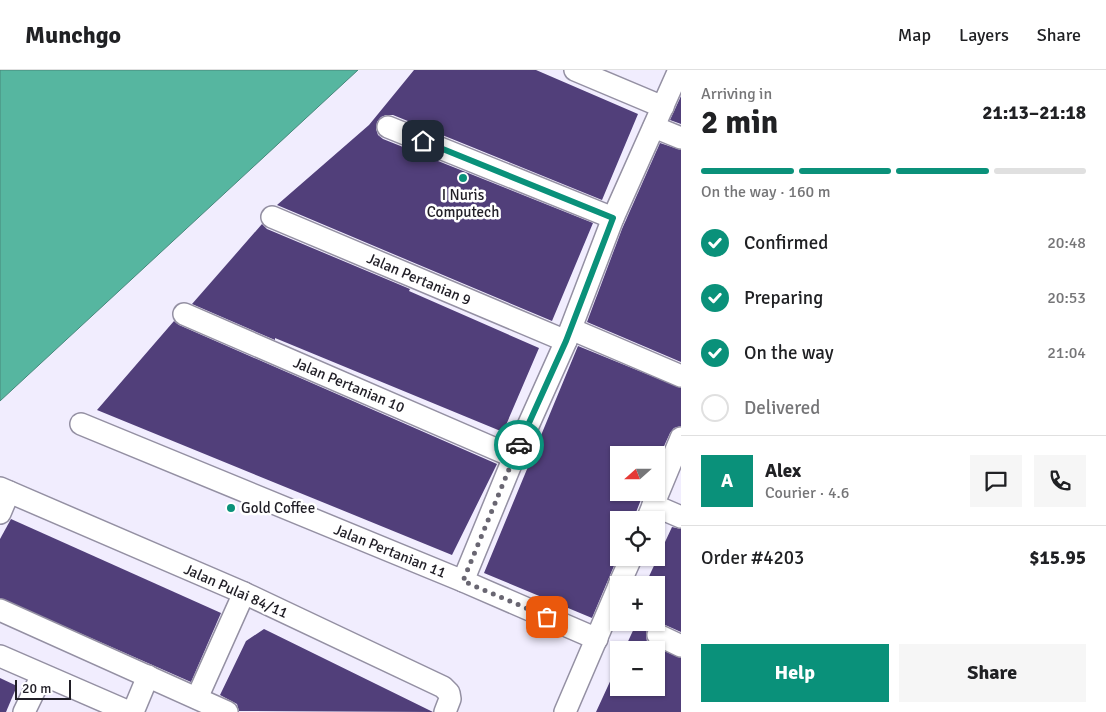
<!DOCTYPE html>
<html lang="en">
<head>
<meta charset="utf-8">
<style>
	:root { --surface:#fff; --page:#f6f6f6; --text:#202124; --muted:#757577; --line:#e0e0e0; --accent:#0a917a }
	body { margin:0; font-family:Signika,sans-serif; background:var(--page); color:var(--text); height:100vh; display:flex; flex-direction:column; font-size:19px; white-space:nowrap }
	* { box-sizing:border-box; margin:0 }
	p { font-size:16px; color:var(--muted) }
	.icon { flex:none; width:28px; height:28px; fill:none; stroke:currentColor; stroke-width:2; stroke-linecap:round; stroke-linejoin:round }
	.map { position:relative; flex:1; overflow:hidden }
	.details { display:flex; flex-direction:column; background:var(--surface); width:425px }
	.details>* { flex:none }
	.needle { width:32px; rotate:249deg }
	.controls { position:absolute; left:610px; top:376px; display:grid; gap:10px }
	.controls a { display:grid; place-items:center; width:55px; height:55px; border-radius:0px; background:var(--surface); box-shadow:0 1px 4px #0004; font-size:25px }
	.scale { position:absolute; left:15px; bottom:12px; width:56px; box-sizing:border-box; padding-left:5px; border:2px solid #201e26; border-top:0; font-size:14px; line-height:18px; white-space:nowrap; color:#201e26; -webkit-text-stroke:4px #fff; paint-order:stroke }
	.pin { position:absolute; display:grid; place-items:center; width:42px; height:42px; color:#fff; margin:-21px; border-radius:10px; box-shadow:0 2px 8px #0006 }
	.courier { position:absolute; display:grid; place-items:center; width:50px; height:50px; margin:-25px; border:4px solid #0a917a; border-radius:50%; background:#fff; color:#222; box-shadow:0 1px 6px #0007 }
	.head em { font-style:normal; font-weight:800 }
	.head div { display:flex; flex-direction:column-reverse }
	.head { display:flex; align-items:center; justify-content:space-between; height:85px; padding:0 20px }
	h1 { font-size:32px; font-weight:800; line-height:38px }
	.bar { display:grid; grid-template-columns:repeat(4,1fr); gap:8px 5px; align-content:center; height:60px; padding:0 20px }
	.bar i { height:6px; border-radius:4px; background:var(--line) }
	.bar .current { background:var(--accent) }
	.bar p { grid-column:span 4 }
	.line { display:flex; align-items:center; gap:12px; padding:0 20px; border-top:1px solid var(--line) }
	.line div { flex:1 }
	.round { display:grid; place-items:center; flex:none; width:52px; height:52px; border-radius:0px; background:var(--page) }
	ol { padding:0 20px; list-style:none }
	li { display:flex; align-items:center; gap:15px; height:55px }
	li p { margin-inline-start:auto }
	li .icon { padding:5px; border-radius:50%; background:var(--accent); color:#fff; stroke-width:4 }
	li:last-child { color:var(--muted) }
	li i { width:28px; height:28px; border:2px solid var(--line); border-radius:50% }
	.primary-button { display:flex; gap:10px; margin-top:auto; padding:10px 20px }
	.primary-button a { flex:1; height:58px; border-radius:0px; background:var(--accent); color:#fff; font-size:20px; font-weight:800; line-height:58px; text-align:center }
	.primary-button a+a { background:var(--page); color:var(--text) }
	header { display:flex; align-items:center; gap:30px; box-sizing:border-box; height:70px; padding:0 25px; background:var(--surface); border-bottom:1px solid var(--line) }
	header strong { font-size:24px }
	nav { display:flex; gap:28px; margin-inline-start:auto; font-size:18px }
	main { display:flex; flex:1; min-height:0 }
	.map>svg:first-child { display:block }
	.water { fill:#56b6a0; stroke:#46887b }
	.building { fill:#513f7a }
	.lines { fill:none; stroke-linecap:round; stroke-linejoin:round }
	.minor-casing { stroke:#9490a3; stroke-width:24 }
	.minor { stroke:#fff; stroke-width:21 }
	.done { stroke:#696672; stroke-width:5; stroke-dasharray:0 9 }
	.route { stroke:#0a917a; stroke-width:6 }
	.poi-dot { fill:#0a917a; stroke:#fff; stroke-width:2 }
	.labels { text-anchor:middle; stroke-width:5; stroke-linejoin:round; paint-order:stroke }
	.poi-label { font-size:15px; fill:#201e26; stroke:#fff }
	.street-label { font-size:15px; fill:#201e26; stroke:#fff }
</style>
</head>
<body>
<header>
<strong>Munchgo</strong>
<nav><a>Map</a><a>Layers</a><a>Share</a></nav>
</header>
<main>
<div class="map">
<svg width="681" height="642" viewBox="0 0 681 642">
	<rect width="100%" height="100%" fill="#f1edfe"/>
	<path class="water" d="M0 0H358L0 331Z"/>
	<g class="building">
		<path d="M414 0H536L638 44 602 130 393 45H386L381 47 377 52 376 59 378 65 383 69 593 153 552 251 277 135 369 55Z"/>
		<path d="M681 26V54L670 50Z"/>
		<path d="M660 73 681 80V292L587 252 622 159Z"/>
		<path d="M262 154 267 159 410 219 409 221 539 278 503 362 275 268V270L192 234Z"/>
		<path d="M174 251 179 255 497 394 452 485 97 340Z"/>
		<path d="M578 276 681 318V356L674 358 670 363 660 385H619V422H644L633 450H619V484L592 548 484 503Z"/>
		<path d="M11 449 221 543 191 612 0 528V469Z"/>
		<path d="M672 457 681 459V562L663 554 657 553 651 555 647 559 646 565 647 572 652 576 681 588V642H596L619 592V618H656V580H624L637 552H656V515H645Z"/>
		<path d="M264 559 433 642 239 641 237 634 220 625 246 571Z"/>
		<path d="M0 608 17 616 6 642H0Z"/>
	</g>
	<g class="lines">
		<g class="minor-casing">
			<g id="minor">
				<path d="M575 0 663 37"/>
				<path d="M388 57 613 148"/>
				<path d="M654 57 681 68"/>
				<path d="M272 147 566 271"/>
				<path d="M184 244 514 387"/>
				<path d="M571 259 681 306"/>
				<path d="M81 354 463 511 597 569"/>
				<path d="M0 418 244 523 443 617 449 623 450 629 445 642"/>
				<path d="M653 435 681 447"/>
				<path d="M0 443 9 422"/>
				<path d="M647 450 681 368"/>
				<path d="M463 511 514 387 566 271 613 148 679 0"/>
				<path d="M619 515 631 488"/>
				<path d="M0 540 227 642"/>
				<path d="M658 565 681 576"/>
				<path d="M0 586 129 642"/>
				<path d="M197 628 244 523"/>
				<path d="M24 642 42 605"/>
				<path d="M133 642 148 606"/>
				<path d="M565 642 619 516"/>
			</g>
		</g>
		<use href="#minor" class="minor"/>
	</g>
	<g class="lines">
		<path class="done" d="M519 375 463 511 547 547"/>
		<path class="route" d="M423 71 613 148 566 271 519 375"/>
	</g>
	<g class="poi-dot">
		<circle cx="463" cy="108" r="5"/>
		<circle cx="231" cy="438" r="5"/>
	</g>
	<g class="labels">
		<g class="poi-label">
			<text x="463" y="130">I Nuris<tspan x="463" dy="17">Computech</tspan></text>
			<text x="241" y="443" text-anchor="start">Gold Coffee</text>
		</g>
		<g class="street-label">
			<text transform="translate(419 209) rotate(23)" y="5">Jalan Pertanian 9</text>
			<text transform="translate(349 315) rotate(23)" y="5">Jalan Pertanian 10</text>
			<text transform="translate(390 481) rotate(22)" y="5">Jalan Pertanian 11</text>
			<text transform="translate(236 521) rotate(24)" y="5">Jalan Pulai 84/11</text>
		</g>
	</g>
</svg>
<div class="controls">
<a><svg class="needle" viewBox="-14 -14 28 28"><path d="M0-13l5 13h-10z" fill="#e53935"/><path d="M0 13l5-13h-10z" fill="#757577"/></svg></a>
<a><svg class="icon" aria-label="locate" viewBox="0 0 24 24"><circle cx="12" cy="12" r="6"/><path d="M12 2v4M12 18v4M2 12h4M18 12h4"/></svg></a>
<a>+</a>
<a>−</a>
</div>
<div class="scale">20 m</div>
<div class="pin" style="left:547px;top:547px;background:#ea580c"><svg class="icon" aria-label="bag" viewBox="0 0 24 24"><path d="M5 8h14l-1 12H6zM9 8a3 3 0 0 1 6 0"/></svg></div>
<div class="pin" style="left:423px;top:71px;background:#1f2937"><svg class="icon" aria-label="home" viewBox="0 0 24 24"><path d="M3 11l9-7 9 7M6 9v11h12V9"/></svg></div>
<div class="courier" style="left:519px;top:375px"><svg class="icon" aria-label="car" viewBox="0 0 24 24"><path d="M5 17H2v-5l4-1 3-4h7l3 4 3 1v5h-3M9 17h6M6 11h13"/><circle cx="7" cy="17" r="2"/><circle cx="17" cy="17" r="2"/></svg></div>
</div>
<section class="details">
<div class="head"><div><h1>2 min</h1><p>Arriving in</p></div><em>21:13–21:18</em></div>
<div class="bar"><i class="current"></i><i class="current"></i><i class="current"></i><i></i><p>On the way · 160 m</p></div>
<ol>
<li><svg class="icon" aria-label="check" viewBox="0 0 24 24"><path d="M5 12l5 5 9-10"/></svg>Confirmed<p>20:48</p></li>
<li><svg class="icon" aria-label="check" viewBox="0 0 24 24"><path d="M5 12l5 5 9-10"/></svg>Preparing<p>20:53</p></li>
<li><svg class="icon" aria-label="check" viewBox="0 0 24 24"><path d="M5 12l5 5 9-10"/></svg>On the way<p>21:04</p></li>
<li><i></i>Delivered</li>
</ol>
<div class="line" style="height:90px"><b class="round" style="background:var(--accent);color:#fff">A</b><div><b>Alex</b><p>Courier · 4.6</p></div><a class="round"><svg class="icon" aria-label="chat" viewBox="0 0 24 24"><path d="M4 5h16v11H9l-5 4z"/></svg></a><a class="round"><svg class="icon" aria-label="phone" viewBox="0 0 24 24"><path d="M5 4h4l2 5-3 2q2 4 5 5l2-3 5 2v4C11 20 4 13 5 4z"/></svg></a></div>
<div class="line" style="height:65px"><div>Order #4203</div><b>$15.95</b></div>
<div class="primary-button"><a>Help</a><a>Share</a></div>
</section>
</main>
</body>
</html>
